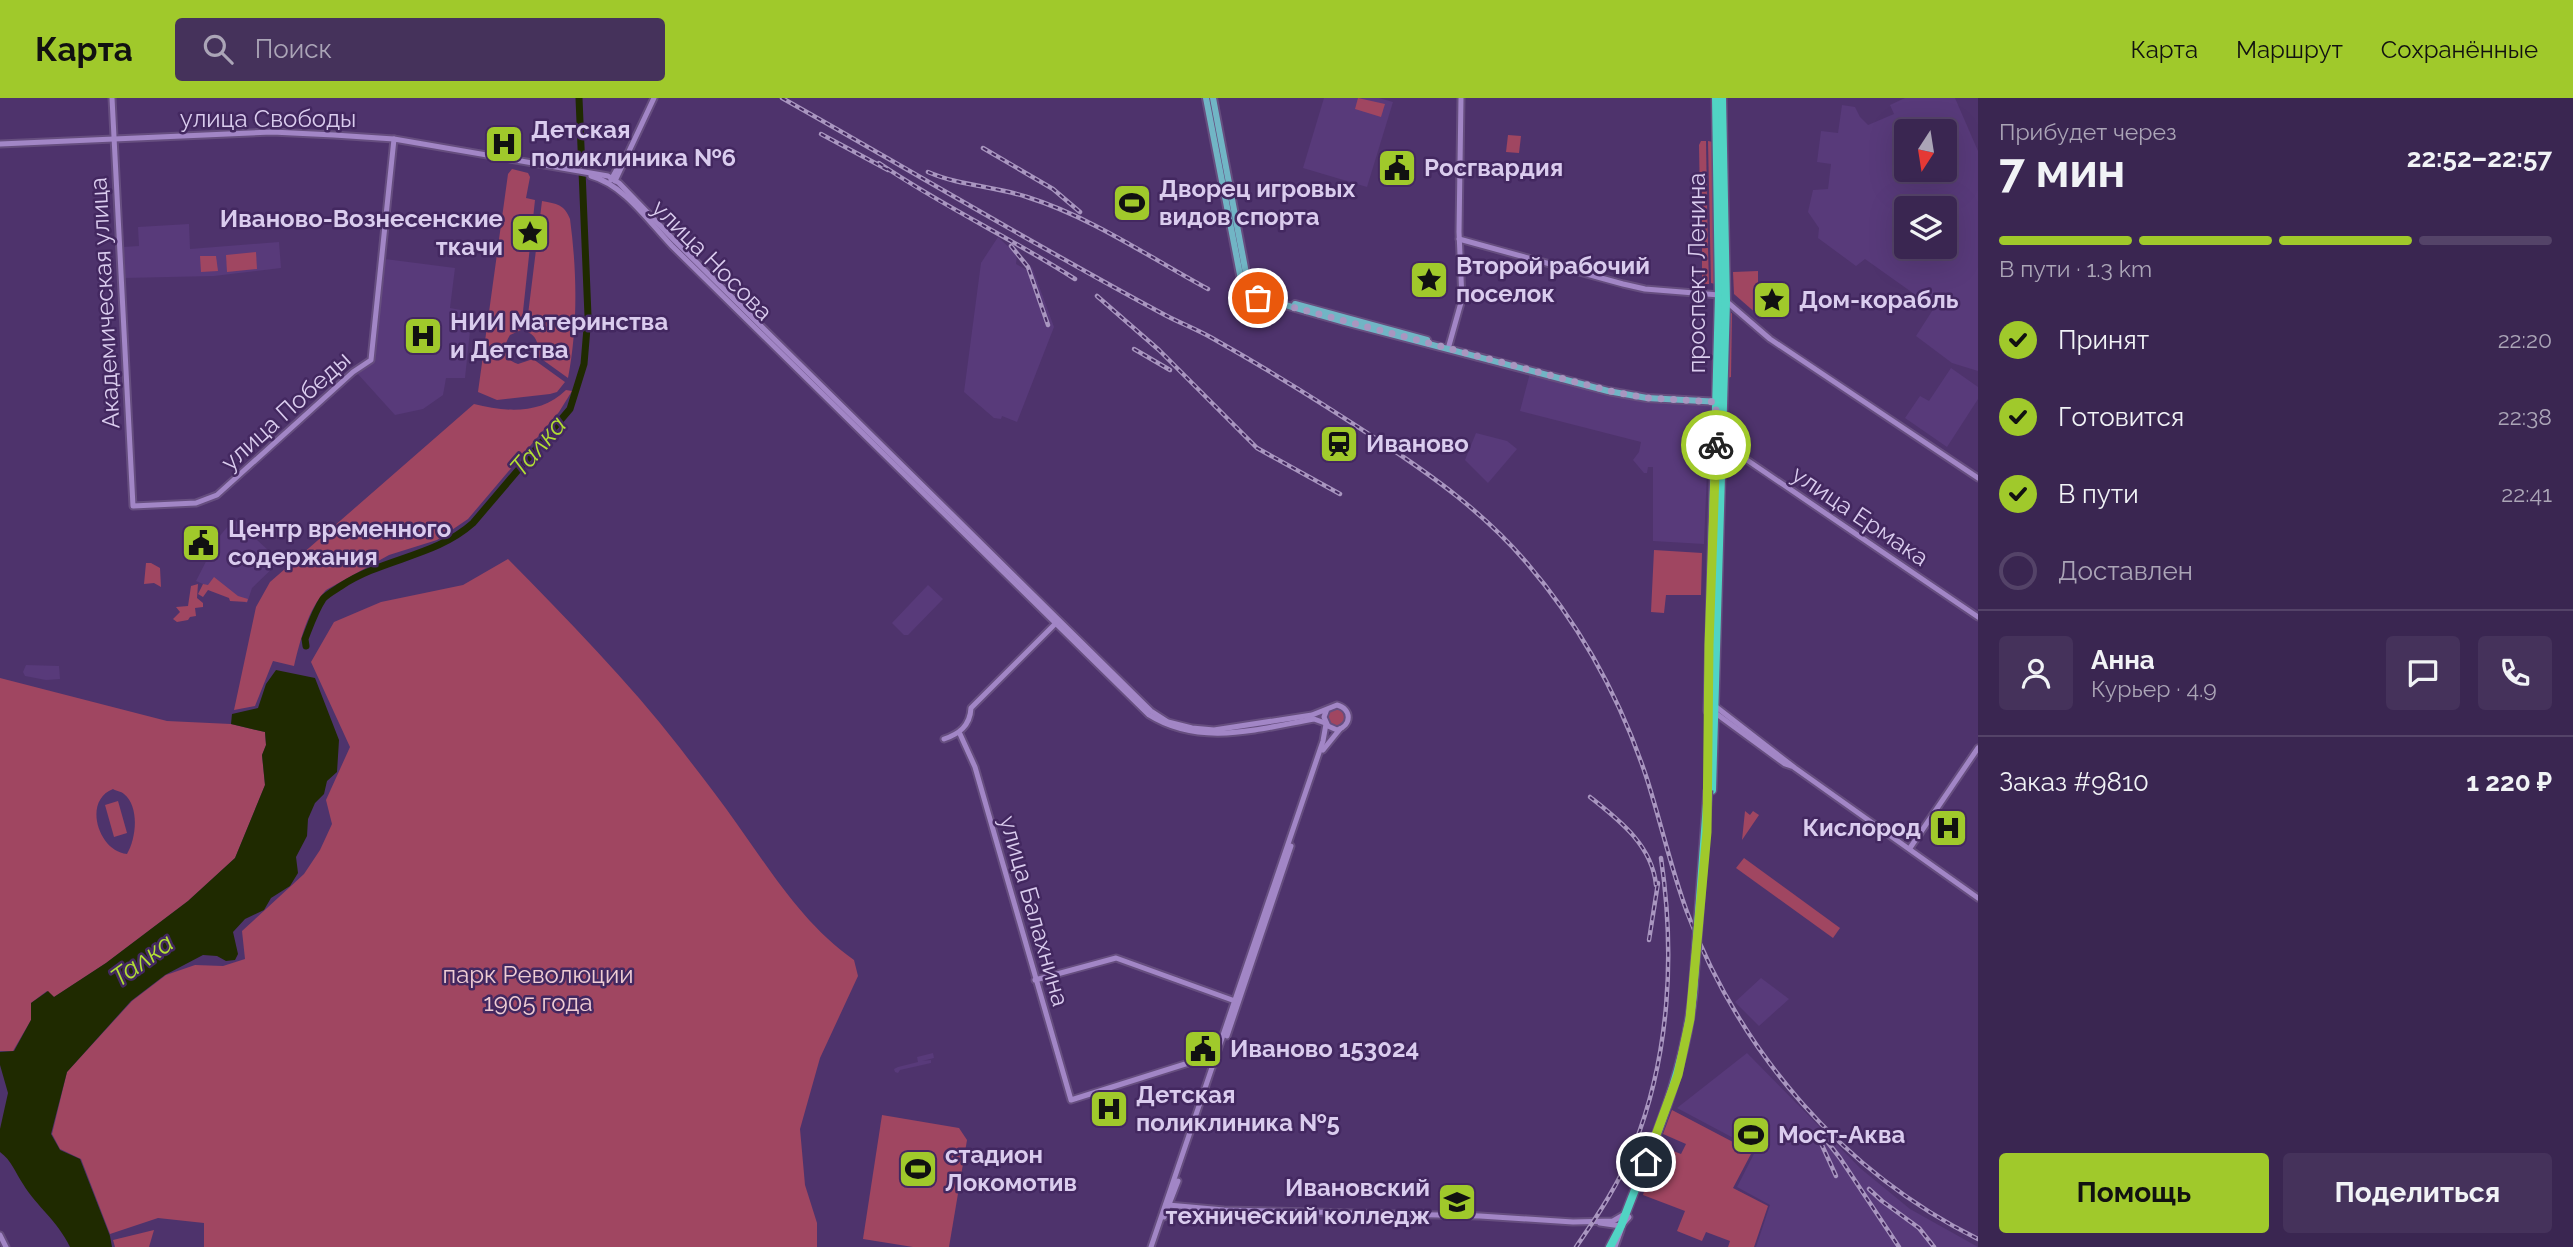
<!DOCTYPE html>
<html lang="ru">
<head>
<meta charset="utf-8">
<style>
	:root { --surface:#3a2651; --page:#45325b; --text:#f1f3f6; --muted:#aba5b7; --line:#544368; --accent:#a0c92b }
	body { margin:0; font-family:Raleway,sans-serif; background:var(--page); color:var(--text); height:100vh; display:flex; flex-direction:column; font-size:26px; white-space:nowrap }
	* { box-sizing:border-box; margin:0 }
	p { font-size:23px; color:var(--muted) }
	.icon { flex:none; width:38px; height:38px; fill:none; stroke:currentColor; stroke-width:2; stroke-linecap:round; stroke-linejoin:round }
	.map { position:relative; flex:1; overflow:hidden }
	.drawer { display:flex; flex-direction:column; background:var(--surface); width:595px }
	.drawer>* { flex:none }
	.needle { width:46px; rotate:192deg }
	.fabs { position:absolute; left:1894px; top:21px; display:grid; gap:14px }
	.fabs a { display:grid; place-items:center; width:63px; height:63px; border-radius:7px; background:var(--surface); box-shadow:0 7px 28px #0002,0 0 0 2px var(--line); font-size:35px }
	.pin { position:absolute; display:grid; place-items:center; width:60px; height:60px; color:#fff; margin:-30px; border:4px solid #fff; border-radius:50%; box-shadow:0 2px 7px #0007 }
	.courier { position:absolute; display:grid; place-items:center; width:70px; height:70px; margin:-35px; border:5px solid #a0c92b; border-radius:50%; background:#fff; color:#222; box-shadow:0 2px 9px #0007 }
	.summary em { font-style:normal; font-weight:700 }
	.summary div { display:flex; flex-direction:column-reverse }
	.summary { display:flex; align-items:center; justify-content:space-between; height:119px; padding:0 21px }
	h1 { font-size:46px; font-weight:700; line-height:52px }
	.bar { display:grid; grid-template-columns:repeat(4,1fr); gap:10px 7px; align-content:center; height:84px; padding:0 21px }
	.bar i { height:9px; border-radius:5px; background:var(--line) }
	.bar .on { background:var(--accent) }
	.bar p { grid-column:span 4 }
	.line { display:flex; align-items:center; gap:18px; padding:0 21px; border-top:2px solid var(--line) }
	.line div { flex:1 }
	.round { display:grid; place-items:center; flex:none; width:74px; height:74px; border-radius:7px; background:var(--page) }
	ol { padding:0 21px; list-style:none }
	li { display:flex; align-items:center; gap:21px; height:77px }
	li p { margin-inline-start:auto }
	li .icon { padding:7px; border-radius:50%; background:var(--accent); color:#111; stroke-width:4 }
	li:last-child { color:var(--muted) }
	li i { width:38px; height:38px; border:4px solid var(--line); border-radius:50% }
	.action { display:flex; gap:14px; margin-top:auto; padding:14px 21px }
	.action a { flex:1; height:80px; border-radius:7px; background:var(--accent); color:#111; font-size:28px; font-weight:700; line-height:80px; text-align:center }
	.action a+a { background:var(--page); color:var(--text) }
	header { display:flex; align-items:center; gap:42px; box-sizing:border-box; height:98px; padding:0 35px; background:var(--accent); color:#111 }
	header strong { font-size:33px }
	nav { display:flex; gap:38px; margin-inline-start:auto; font-size:24px }
	.search { width:490px; height:63px; background:var(--page); display:flex; align-items:center; gap:18px; box-sizing:border-box; padding:0 24px; border-radius:7px; color:var(--muted); font-size:26px }
	main { display:flex; flex:1; min-height:0 }
	.map>svg:first-child { display:block }
	.built { fill:#583a7a; fill-rule:evenodd }
	.green { fill:#a04661; fill-rule:evenodd }
	.water { fill:#1f2a00 }
	.lines { fill:none; stroke-linecap:round; stroke-linejoin:round }
	.river { stroke:#1f2a00; stroke-width:7 }
	.secondary-casing { stroke:#664e7f; stroke-width:9 }
	.primary-casing { stroke:#664e7f; stroke-width:10 }
	.highway-casing { stroke:#664e7f; stroke-width:11 }
	.secondary { stroke:#a286c6; stroke-width:5 }
	.primary { stroke:#71b5c5; stroke-width:6 }
	.highway { stroke:#51d4c4; stroke-width:8 }
	.rail-casing { stroke:#a996c0; stroke-width:4.5 }
	.rail { stroke:#432860; stroke-width:2; stroke-dasharray:5; stroke-linecap:butt }
	.highway-bridge-casing { stroke:#664e7f; stroke-width:11; stroke-linecap:butt }
	.highway-bridge { stroke:#51d4c4; stroke-width:8 }
	.done { stroke:#a996c0; stroke-width:7; stroke-dasharray:0 12.6 }
	.route { stroke:#a0c92b; stroke-width:9 }
	.labels { text-anchor:middle; stroke-width:5; stroke-linejoin:round; paint-order:stroke }
	.street-label { font-size:24px; fill:#daccee; stroke:#432860 }
	.poi-label { font-size:24px; font-weight:bold; fill:#daccee; stroke:#432860; text-anchor:start }
	.park-label { font-size:24px; fill:#efcdd4; stroke:#432860 }
	.water-label { font-size:26px; font-style:italic; fill:#b2df34; stroke:#432860 }
</style>
</head>
<body>
<header>
<strong>Карта</strong>
<div class="search"><svg class="icon" aria-label="search" viewBox="0 0 24 24"><circle cx="10" cy="10" r="6"/><path d="M15 15l6 6"/></svg>Поиск</div>
<nav><a>Карта</a><a>Маршрут</a><a>Сохранённые</a></nav>
</header>
<main>
<div class="map">
<svg width="1978" height="1149" viewBox="0 0 1978 1149">
	<rect width="100%" height="100%" fill="#4e336c"/>
	<g class="built">
		<path d="M1324 0H1379L1393 4 1367 89 1303 70Z"/>
		<path d="M1905 0H1955L1978 53V273L1952 265 1916 238 1934 210 1865 161 1856 168 1818 140 1819 130 1808 114 1813 92 1828 91 1831 66 1817 64 1821 33 1838 35 1842 7 1855 9 1860 19 1868 27 1894 16 1890 7ZM1906 33H1944V72H1906ZM1906 110H1944V149H1906Z"/>
		<path d="M189 126 190 151 279 144 281 170 214 178 124 180 123 149 139 148 138 129Z"/>
		<path d="M998 139 1017 157 1016 166 1027 172 1032 169 1054 229 1017 324 1002 318 1001 321 994 320 964 294 981 165Z"/>
		<path d="M385 161 455 170 450 210 472 214 465 280H446L443 297 423 311 395 317 357 275 375 263Z"/>
		<path d="M1951 270 1978 289V301L1947 349 1905 320 1920 298 1929 303Z"/>
		<path d="M1530 275 1607 295 1712 306 1710 372H1698L1707 373 1704 446 1653 443V369H1648L1647 375H1644L1633 362 1639 354 1641 344 1520 313Z"/>
		<path d="M1476 335 1507 343 1517 351 1488 385 1465 362Z"/>
		<path d="M234 421 280 463 252 490 247 505 196 483 218 440Z"/>
		<path d="M928 487 943 501 908 537H904L892 525Z"/>
		<path d="M26 567 59 568 60 581 46 582 25 578 23 574Z"/>
		<path d="M1761 880 1789 901 1759 928 1735 904Z"/>
		<path d="M933 955 934 960 922 963 931 962V965L900 972 898 975 895 974 894 971 898 969 918 964 917 959Z"/>
		<path d="M1747 955 1860 1070 1910 1111 1978 1149H1756L1770 1107 1737 1089 1756 1052 1677 1010Z"/>
	</g>
	<g class="green">
		<path d="M1358 0 1385 6 1381 19 1355 11Z"/>
		<path d="M1508 37 1521 38 1519 55 1506 54Z"/>
		<path d="M1701 43H1706L1707 103H1700L1699 47Z"/>
		<path d="M1708 43 1713 44 1715 186 1711 185Z"/>
		<path d="M512 71 528 75 530 79 526 100 535 102 521 232 510 237C503 248 502 261 518 266L533 261 565 284 557 294 550 296 497 302 478 294 508 76Z"/>
		<path d="M542 103C557 106 564 106 570 121 577 173 578 228 568 280L536 257C540 247 537 238 526 233Z"/>
		<path d="M1701 105H1707L1708 148H1702Z"/>
		<path d="M1702 150H1708L1709 186H1702Z"/>
		<path d="M256 154 257 171 227 174 226 157Z"/>
		<path d="M200 158H216L218 173 201 174Z"/>
		<path d="M1758 173V217L1734 196 1733 174Z"/>
		<path d="M1732 215 1731 279 1727 280 1728 216Z"/>
		<path d="M566 292 572 293 559 314 468 421 437 442 389 457 326 492C308 511 300 543 294 568L273 563 255 608 234 612 256 509 270 484 474 306C505 314 541 317 566 292Z"/>
		<path d="M1654 452 1702 455 1701 497H1666L1664 515 1651 514Z"/>
		<path d="M508 461C568 522 627 582 680 650 699 675 719 700 737 726 772 775 804 827 854 862L858 878 820 960 800 1031 805 1087 817 1125V1149H204V1125L158 1120 110 1136 81 1061 60 1051 52 1036 67 974 132 903 166 877 195 867 223 868 245 861 242 833 304 776 320 752 332 726 326 702 350 649 311 564 334 524 381 504 463 487Z"/>
		<path d="M146 465H151L160 470 161 489 154 485 144 486Z"/>
		<path d="M214 479 238 498 248 501 247 504 230 503 229 500 208 492 203 499 198 496 203 486 208 487Z"/>
		<path d="M198 486 197 500 203 505V509L195 510 196 518 190 519 188 522 177 524 173 521 180 514 176 509 188 508 191 488Z"/>
		<path d="M0 580 167 623 231 626 265 634 266 647 262 657 265 687 235 760 188 803 106 865 54 899 47 893 31 905V922L13 953H0ZM113 691C116 693 121 693 124 696 140 709 136 741 127 756 99 754 82 703 113 691Z"/>
		<circle cx="1336" cy="619" r="9"/>
		<path d="M118 703 127 735 114 739 105 707Z"/>
		<path d="M1745 713 1750 717 1753 713 1759 717 1742 742Z"/>
		<path d="M1744 760 1840 830 1833 840 1736 770Z"/>
		<path d="M1672 1012 1752 1054 1733 1090 1768 1108 1754 1149H1728L1730 1143 1706 1134 1702 1143 1677 1133 1685 1113 1643 1097 1658 1047 1681 1056 1686 1046 1663 1036Z"/>
		<path d="M882 1017 959 1030 967 1042 949 1149H913L863 1141Z"/>
		<path d="M154 1132 149 1149H115L113 1142Z"/>
	</g>
	<path class="water" d="M276 572 315 580 339 642 337 674 327 683 324 696 315 705 308 721 307 738 296 759 298 775 290 788 271 800 264 812 245 821 233 834 238 856 235 862 226 863 217 858 203 857 165 877 131 903 67 974 51 1036 60 1052 80 1061 110 1138 112 1149H70C57 1122 37 1109 23 1086 15 1074 12 1063 0 1054V1031L8 995 0 967V954L14 953 31 922V905L48 893 54 899 106 865 188 803 235 760 265 687 262 657 266 647 265 634 231 626 232 616 258 610 266 586Z"/>
	<g class="lines">
		<path class="river" d="M306 548 305 541C310 528 315 513 323 501 327 496 335 492 341 488 383 460 435 459 473 425L570 311 584 266 588 218 579 0"/>
		<g class="secondary-casing">
			<g id="secondary">
				<path d="M112 0 133 408 196 405 217 397 353 274 371 262 394 41"/>
				<path d="M0 46 272 34 334 37 394 41 608 78 619 85 675 143 1151 613 1168 624 1192 630 1214 632 1312 617 1337 607C1352 611 1352 627 1337 632L1328 628 1324 619 1327 611"/>
				<path d="M591 78C624 87 648 123 672 148L1149 617C1200 649 1258 631 1314 621L1325 625"/>
				<path d="M611 82 623 60"/>
				<path d="M615 83 654 0"/>
				<path d="M1459 141 1623 186 1645 191 1719 197 1770 241 1978 380"/>
				<path d="M1448 251 1462 201 1459 134 1461 0"/>
				<path d="M1722 345 1978 519"/>
				<path d="M1715 608 1795 670 1978 800"/>
				<path d="M1714 614 1785 666 1791 668"/>
				<path d="M960 636 975 669 1071 1002 1217 956"/>
				<path d="M944 641C959 636 970 628 971 610L1058 523"/>
				<path d="M1323 652 1340 631"/>
				<path d="M1910 750 1978 650"/>
				<path d="M1035 882 1116 860 1235 903"/>
				<path d="M1227 938 1291 748"/>
				<path d="M1168 1107 1224 1112 1480 1118 1573 1124 1613 1123 1625 1116"/>
				<path d="M1164 1119 1178 1083"/>
				<path d="M1600 1125 1621 1128 1629 1119"/>
				<path d="M0 1137 6 1149"/>
				<path d="M1151 1149 1323 643 1326 626"/>
				<path d="M1615 1149 1621 1132"/>
			</g>
		</g>
		<g class="primary-casing">
			<g id="primary">
				<path d="M1206 0 1242 187 1245 193 1250 197 1345 224 1608 293 1647 300 1721 304"/>
				<path d="M1213 0 1248 186 1253 193 1261 197"/>
				<path d="M1295 206 1427 242"/>
			</g>
		</g>
		<g class="highway-casing">
			<g id="highway">
				<path d="M1708 613 1719 197 1716 0"/>
				<path d="M1712 692 1726 203 1722 0"/>
				<path d="M1610 1149 1621 1128C1650 1051 1685 977 1693 895"/>
			</g>
		</g>
		<use href="#secondary" class="secondary"/>
		<use href="#primary" class="primary"/>
		<use href="#highway" class="highway"/>
		<g class="rail-casing">
			<g id="rail">
				<path d="M782 0C910 72 1036 148 1165 217 1180 225 1196 231 1212 240 1269 272 1325 307 1381 344 1434 379 1484 415 1526 464 1581 528 1621 602 1647 681 1661 725 1671 771 1687 814 1740 954 1843 1074 1978 1141"/>
				<path d="M821 36 888 72"/>
				<path d="M983 50 1053 91 1080 114"/>
				<path d="M879 65C942 108 1011 140 1075 181"/>
				<path d="M928 74C960 88 994 88 1027 99 1091 119 1149 159 1208 191"/>
				<path d="M1011 148 1028 169 1048 227"/>
				<path d="M1097 198 1159 252 1257 350 1340 396"/>
				<path d="M1134 251 1170 272"/>
				<path d="M1590 699C1619 722 1652 747 1656 787"/>
				<path d="M1649 842 1658 785"/>
				<path d="M1826 1042 1840 1060 1899 1149"/>
				<path d="M1821 1045 1836 1078"/>
				<path d="M1869 1091 1882 1103 1919 1130 1934 1149"/>
				<path d="M1576 1149C1598 1117 1620 1084 1634 1048 1670 957 1675 855 1661 760"/>
			</g>
		</g>
		<use href="#rail" class="rail"/>
		<g class="highway-bridge-casing">
			<path id="highway-bridge" d="M1693 895 1708 692"/>
		</g>
		<use href="#highway-bridge" class="highway-bridge"/>
	</g>
	<g class="lines">
		<path class="done" d="M1258 200 1614 294 1647 300 1716 304V347"/>
		<path class="route" d="M1646 1064 1678 977 1690 921 1707 734 1709 547 1716 347"/>
	</g>
	<defs>
		<g id="hospital-square" transform="scale(2.0125)"><rect x="-9" y="-9" width="18" height="18" rx="4" fill="#a0c92b" stroke="#432860"/><path d="M-5-5h3v3.5h4V-5h3V5h-3V1.5h-4V5h-3Z" fill="#111"/></g>
		<g id="civic-square" transform="scale(2.0125)"><rect x="-9" y="-9" width="18" height="18" rx="4" fill="#a0c92b" stroke="#432860"/><path d="M-.6-6.5H3V-4.5H.6V-3L4-1V1h2V6H-6V1h2V-1L-.6-3ZM-1.2 2.5V6h2.4V2.5Z" fill="#111"/></g>
		<g id="stadium-square" transform="scale(2.0125)"><rect x="-9" y="-9" width="18" height="18" rx="4" fill="#a0c92b" stroke="#432860"/><path d="M0-5a6.5 5 0 1 0 0 10a6.5 5 0 1 0 0-10ZM-3.5-1.8h7v3.6h-7Z" fill="#111"/></g>
		<g id="sight-square" transform="scale(2.0125)"><rect x="-9" y="-9" width="18" height="18" rx="4" fill="#a0c92b" stroke="#432860"/><path d="M0-6L1.8-2.2L6-1.7L2.9 1.2L3.7 5.4L0 3.3L-3.7 5.4L-2.9 1.2L-6-1.7L-1.8-2.2Z" fill="#111"/></g>
		<g id="station-square" transform="scale(2.0125)"><rect x="-9" y="-9" width="18" height="18" rx="4" fill="#a0c92b" stroke="#432860"/><path d="M-3-6H3Q5-6 5-4V2Q5 4 3 4L4.5 6H3L1.5 4h-3L-3 6H-4.5L-3 4Q-5 4-5 2V-4Q-5-6-3-6ZM-3.5-4v3h7v-3ZM-3.5 1v1.5H-2V1ZM2 1v1.5H3.5V1Z" fill="#111"/></g>
		<g id="university-square" transform="scale(2.0125)"><rect x="-9" y="-9" width="18" height="18" rx="4" fill="#a0c92b" stroke="#432860"/><path d="M0-5L7-2L0 1L-7-2ZM-4 1L0 2.5L4 1V4Q0 6-4 4Z" fill="#111"/></g>
	</defs>
	<g fill-rule="evenodd">
		<use href="#hospital-square" x="504" y="46"/>
		<use href="#civic-square" x="1397" y="70"/>
		<use href="#stadium-square" x="1132" y="105"/>
		<use href="#sight-square" x="530" y="135"/>
		<use href="#sight-square" x="1429" y="182"/>
		<use href="#sight-square" x="1772" y="202"/>
		<use href="#hospital-square" x="423" y="238"/>
		<use href="#station-square" x="1339" y="346"/>
		<use href="#civic-square" x="201" y="445"/>
		<use href="#hospital-square" x="1948" y="730"/>
		<use href="#civic-square" x="1203" y="951"/>
		<use href="#hospital-square" x="1109" y="1011"/>
		<use href="#stadium-square" x="1751" y="1037"/>
		<use href="#stadium-square" x="918" y="1071"/>
		<use href="#university-square" x="1457" y="1104"/>
	</g>
	<g class="labels">
		<g class="street-label">
			<text x="268" y="29">улица Свободы</text>
			<text transform="translate(712 162) rotate(45)" y="8">улица Носова</text>
			<text transform="translate(1697 175) rotate(-90)" y="8">проспект Ленина</text>
			<text transform="translate(105 205) rotate(-93)" y="8">Академическая улица</text>
			<text transform="translate(286 313) rotate(-42)" y="8">улица Победы</text>
			<text transform="translate(1860 418) rotate(34)" y="8">улица Ермака</text>
			<text transform="translate(1034 813) rotate(74)" y="8">улица Балахнина</text>
		</g>
		<g class="poi-label">
			<text x="531" y="40">Детская<tspan x="531" dy="28">поликлиника №6</tspan></text>
			<text x="1424" y="78">Росгвардия</text>
			<text x="1159" y="99">Дворец игровых<tspan x="1159" dy="28">видов спорта</tspan></text>
			<text x="503" y="129" text-anchor="end">Иваново-Вознесенские<tspan x="503" dy="28">ткачи</tspan></text>
			<text x="1456" y="176">Второй рабочий<tspan x="1456" dy="28">поселок</tspan></text>
			<text x="1799" y="210">Дом-корабль</text>
			<text x="450" y="232">НИИ Материнства<tspan x="450" dy="28">и Детства</tspan></text>
			<text x="1366" y="354">Иваново</text>
			<text x="228" y="439">Центр временного<tspan x="228" dy="28">содержания</tspan></text>
			<text x="1921" y="738" text-anchor="end">Кислород</text>
			<text x="1230" y="959">Иваново 153024</text>
			<text x="1136" y="1005">Детская<tspan x="1136" dy="28">поликлиника №5</tspan></text>
			<text x="1778" y="1045">Мост-Аква</text>
			<text x="945" y="1065">стадион<tspan x="945" dy="28">Локомотив</tspan></text>
			<text x="1430" y="1098" text-anchor="end">Ивановский<tspan x="1430" dy="28">технический колледж</tspan></text>
		</g>
		<g class="park-label">
			<text x="538" y="885">парк Революции<tspan x="538" dy="28">1905 года</tspan></text>
		</g>
		<g class="water-label">
			<text transform="translate(538 348) rotate(-49)" y="9">Талка</text>
			<text transform="translate(142 862) rotate(-36)" y="9">Талка</text>
		</g>
	</g>
</svg>
<div class="fabs">
<a><svg class="needle" viewBox="-14 -14 28 28"><path d="M0-13l5 13h-10z" fill="#e53935"/><path d="M0 13l5-13h-10z" fill="#aba5b7"/></svg></a>
<a><svg class="icon" aria-label="layers" viewBox="0 0 24 24"><path d="M12 4l9 5-9 5-9-5zM3 14l9 5 9-5"/></svg></a>
</div>
<div class="pin" style="left:1258px;top:200px;background:#ea580c"><svg class="icon" aria-label="bag" viewBox="0 0 24 24"><path d="M5 8h14l-1 12H6zM9 8a3 3 0 0 1 6 0"/></svg></div>
<div class="pin" style="left:1646px;top:1064px;background:#1f2937"><svg class="icon" aria-label="home" viewBox="0 0 24 24"><path d="M3 11l9-7 9 7M6 9v11h12V9"/></svg></div>
<div class="courier" style="left:1716px;top:347px"><svg class="icon" aria-label="bike" viewBox="0 0 24 24"><circle cx="6" cy="16" r="4"/><circle cx="18" cy="16" r="4"/><path d="M6 16l4-8h5l3 8M10 8l3 8H6M13 5h3"/></svg></div>
</div>
<section class="drawer">
<div class="summary"><div><h1>7 мин</h1><p>Прибудет через</p></div><em>22:52–22:57</em></div>
<div class="bar"><i class="on"></i><i class="on"></i><i class="on"></i><i></i><p>В пути · 1.3 km</p></div>
<ol>
<li><svg class="icon" aria-label="check" viewBox="0 0 24 24"><path d="M5 12l5 5 9-10"/></svg>Принят<p>22:20</p></li>
<li><svg class="icon" aria-label="check" viewBox="0 0 24 24"><path d="M5 12l5 5 9-10"/></svg>Готовится<p>22:38</p></li>
<li><svg class="icon" aria-label="check" viewBox="0 0 24 24"><path d="M5 12l5 5 9-10"/></svg>В пути<p>22:41</p></li>
<li><i></i>Доставлен</li>
</ol>
<div class="line" style="height:126px"><a class="round"><svg class="icon" aria-label="person" viewBox="0 0 24 24"><circle cx="12" cy="8" r="4"/><path d="M4 21q1-7 8-7t8 7"/></svg></a><div><b>Анна</b><p>Курьер · 4.9</p></div><a class="round"><svg class="icon" aria-label="chat" viewBox="0 0 24 24"><path d="M4 5h16v11H9l-5 4z"/></svg></a><a class="round"><svg class="icon" aria-label="phone" viewBox="0 0 24 24"><path d="M5 4h4l2 5-3 2q2 4 5 5l2-3 5 2v4C11 20 4 13 5 4z"/></svg></a></div>
<div class="line" style="height:91px"><div>Заказ #9810</div><b>1 220 ₽</b></div>
<div class="action"><a>Помощь</a><a>Поделиться</a></div>
</section>
</main>
</body>
</html>
